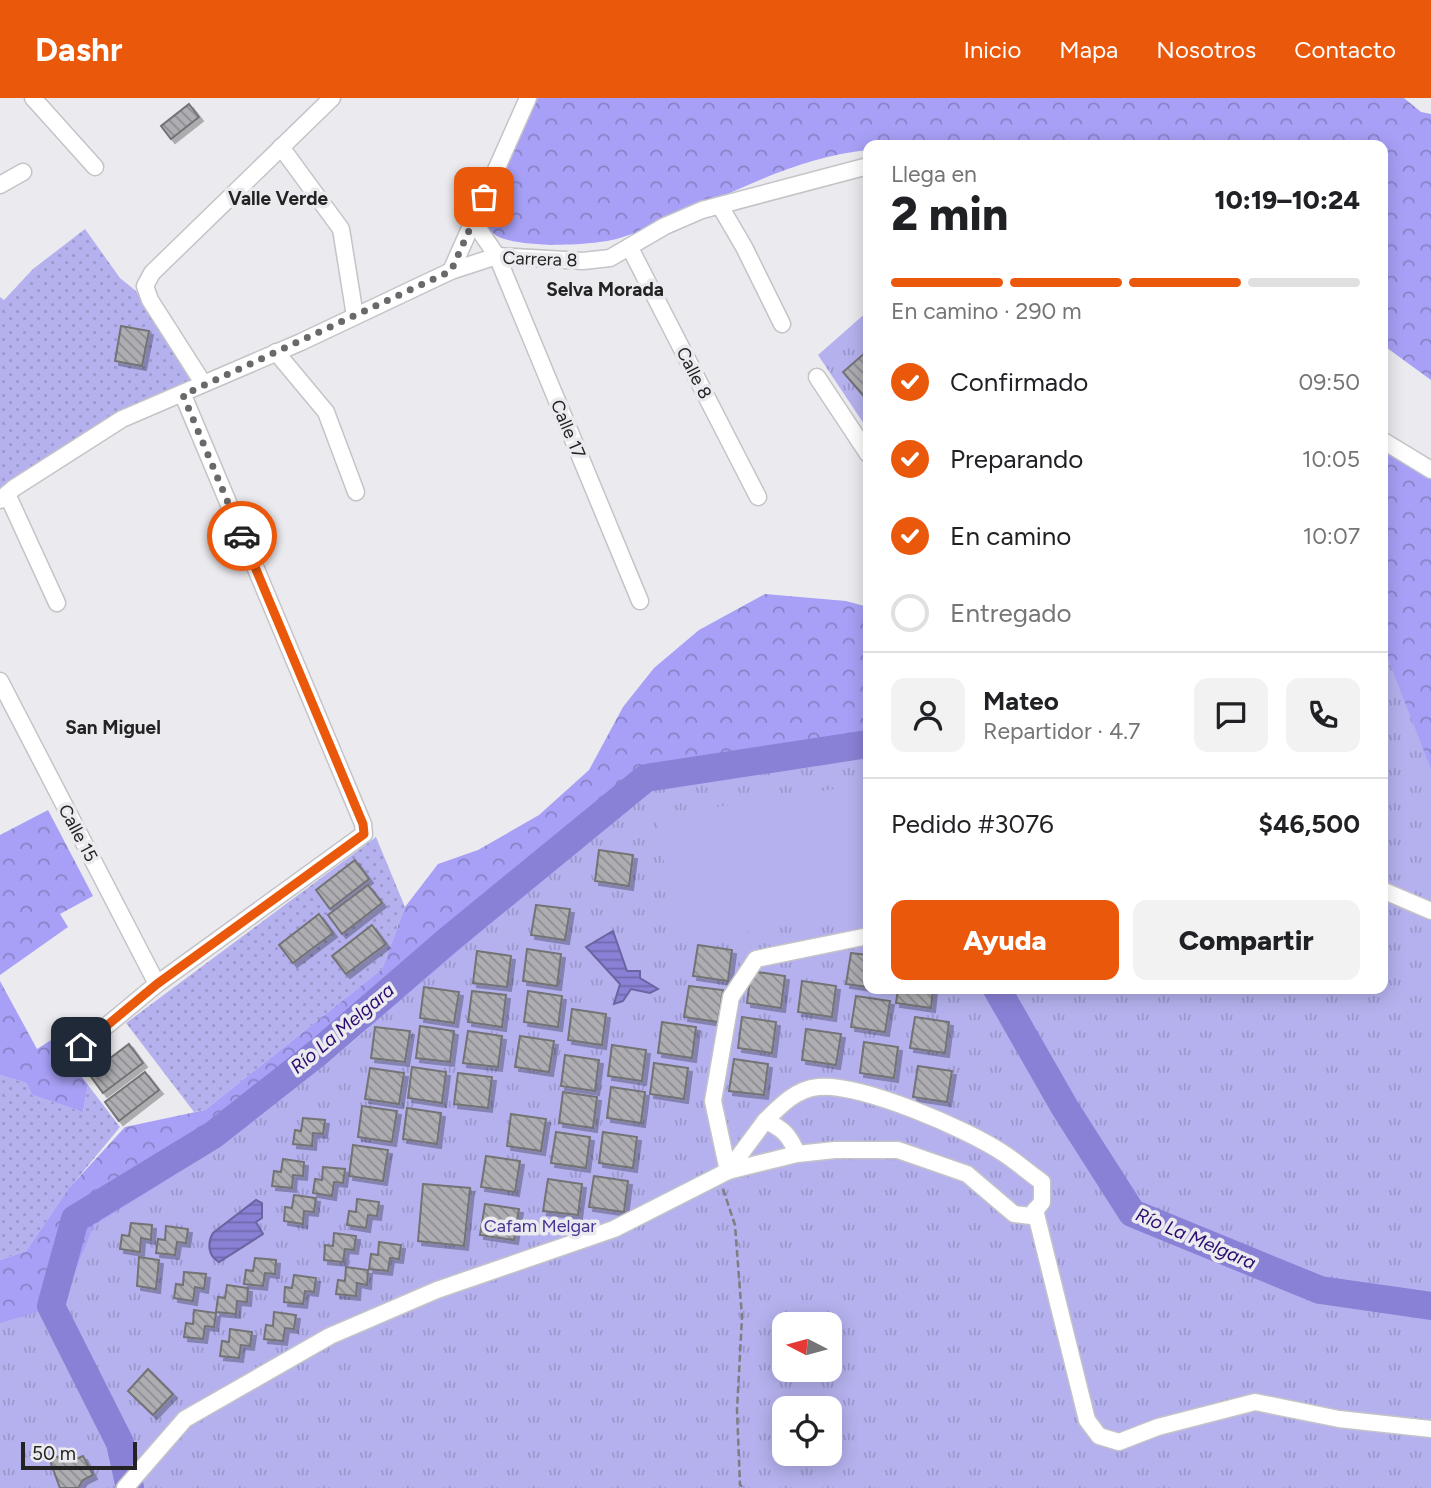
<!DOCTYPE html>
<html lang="es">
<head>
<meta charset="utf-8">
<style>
	:root { --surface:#fff; --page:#f2f2f2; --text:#202124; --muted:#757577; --line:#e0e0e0; --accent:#ea580c }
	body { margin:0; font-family:Figtree,sans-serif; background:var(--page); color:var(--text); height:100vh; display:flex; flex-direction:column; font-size:26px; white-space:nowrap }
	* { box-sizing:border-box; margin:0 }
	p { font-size:23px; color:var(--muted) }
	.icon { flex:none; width:38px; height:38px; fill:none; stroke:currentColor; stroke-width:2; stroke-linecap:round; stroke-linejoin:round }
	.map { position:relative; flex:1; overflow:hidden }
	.details { position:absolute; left:863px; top:42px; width:525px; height:854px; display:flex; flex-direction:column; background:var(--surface); border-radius:14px; box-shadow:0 4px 18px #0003 }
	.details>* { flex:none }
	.needle { width:46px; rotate:276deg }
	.tools { position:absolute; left:772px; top:1214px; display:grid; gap:14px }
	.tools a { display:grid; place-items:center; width:70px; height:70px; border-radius:14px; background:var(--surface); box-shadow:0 4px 18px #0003; font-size:35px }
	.scale { position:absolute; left:21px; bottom:18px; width:116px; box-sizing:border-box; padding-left:7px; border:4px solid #232324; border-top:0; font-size:19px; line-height:24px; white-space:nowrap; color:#232324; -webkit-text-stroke:5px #ebebef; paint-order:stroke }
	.pin { position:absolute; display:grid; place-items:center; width:60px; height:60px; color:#fff; margin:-30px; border-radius:14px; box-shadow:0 4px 10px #0006 }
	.courier { position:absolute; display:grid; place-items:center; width:70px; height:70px; margin:-35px; border:5px solid #ea580c; border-radius:50%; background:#fff; color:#222; box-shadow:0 2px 9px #0007 }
	.headline em { font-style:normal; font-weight:800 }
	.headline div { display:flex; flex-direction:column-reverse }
	.headline { display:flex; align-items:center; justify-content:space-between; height:119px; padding:0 28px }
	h1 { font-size:46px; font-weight:800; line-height:52px }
	.bar { display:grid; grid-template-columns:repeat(4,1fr); gap:10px 7px; align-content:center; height:84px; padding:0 28px }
	.bar i { height:9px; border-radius:5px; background:var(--line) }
	.bar .selected { background:var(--accent) }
	.bar p { grid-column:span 4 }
	.line { display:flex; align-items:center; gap:18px; padding:0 28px; border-top:2px solid var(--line) }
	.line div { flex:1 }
	.round { display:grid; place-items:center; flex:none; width:74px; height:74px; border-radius:14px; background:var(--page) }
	ol { padding:0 28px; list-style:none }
	li { display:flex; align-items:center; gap:21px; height:77px }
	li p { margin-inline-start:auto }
	li .icon { padding:7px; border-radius:50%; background:var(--accent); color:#fff; stroke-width:4 }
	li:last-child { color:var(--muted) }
	li i { width:38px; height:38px; border:4px solid var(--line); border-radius:50% }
	.primary-button { display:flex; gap:14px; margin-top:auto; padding:14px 28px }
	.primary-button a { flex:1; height:80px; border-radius:14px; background:var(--accent); color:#fff; font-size:28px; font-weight:800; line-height:80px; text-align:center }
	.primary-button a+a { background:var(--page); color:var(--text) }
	header { display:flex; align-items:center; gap:42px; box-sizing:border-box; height:98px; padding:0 35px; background:var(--accent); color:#fff }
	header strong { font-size:33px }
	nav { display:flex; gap:38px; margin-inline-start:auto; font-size:24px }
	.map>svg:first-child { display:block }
	.grass { fill:url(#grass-dots) }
	.forest { fill:url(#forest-crowns) }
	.park { fill:url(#park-tufts); fill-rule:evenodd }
	.garden { fill:#b4b1ee }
	.water { fill:url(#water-rules); stroke:#6a65a0; stroke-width:2 }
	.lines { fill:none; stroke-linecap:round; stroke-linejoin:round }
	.river { stroke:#8981d5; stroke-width:28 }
	.building { fill:url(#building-back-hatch); stroke:#737376; stroke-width:2; filter:url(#shadow) }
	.minor-casing { stroke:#c4c4c8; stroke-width:19 }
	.path { stroke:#7e7e81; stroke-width:2.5; stroke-dasharray:7 3.5; stroke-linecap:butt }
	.minor { stroke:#fff; stroke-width:16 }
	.done { stroke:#69696b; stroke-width:7; stroke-dasharray:0 12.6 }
	.route { stroke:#ea580c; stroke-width:9 }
	.labels { text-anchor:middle; stroke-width:7; stroke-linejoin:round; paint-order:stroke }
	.street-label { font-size:18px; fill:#232324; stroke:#ebebef }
	.park-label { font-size:18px; fill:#473395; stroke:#ebebef }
	.neighbourhood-label { font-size:19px; font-weight:bold; fill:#232324; stroke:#ebebef }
	.water-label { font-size:19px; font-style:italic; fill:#2c0c71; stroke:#ebebef }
</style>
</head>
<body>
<header>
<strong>Dashr</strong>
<nav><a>Inicio</a><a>Mapa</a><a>Nosotros</a><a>Contacto</a></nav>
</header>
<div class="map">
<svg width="1431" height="1390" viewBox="0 0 1431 1390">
	<defs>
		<pattern id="grass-dots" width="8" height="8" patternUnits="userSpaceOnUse" patternTransform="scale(1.75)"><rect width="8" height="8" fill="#b4b1ee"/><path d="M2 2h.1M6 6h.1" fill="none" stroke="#9a98cc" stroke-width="1.8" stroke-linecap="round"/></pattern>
		<pattern id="forest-crowns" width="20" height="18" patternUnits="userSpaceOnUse" patternTransform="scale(1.75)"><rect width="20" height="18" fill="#a7a0f6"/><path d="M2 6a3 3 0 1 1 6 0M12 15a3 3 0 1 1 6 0" fill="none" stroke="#8882c7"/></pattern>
		<pattern id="park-tufts" width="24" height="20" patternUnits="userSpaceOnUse" patternTransform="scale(1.75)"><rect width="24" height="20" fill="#b4b1ee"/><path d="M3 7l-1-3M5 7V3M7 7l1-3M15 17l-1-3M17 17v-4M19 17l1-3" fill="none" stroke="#9a98cc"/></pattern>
		<pattern id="water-rules" width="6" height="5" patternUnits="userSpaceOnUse" patternTransform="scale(1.75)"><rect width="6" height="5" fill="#8981d5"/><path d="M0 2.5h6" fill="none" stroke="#7069ad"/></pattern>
		<pattern id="building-back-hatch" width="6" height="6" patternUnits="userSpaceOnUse" patternTransform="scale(1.75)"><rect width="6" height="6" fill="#aeaeb2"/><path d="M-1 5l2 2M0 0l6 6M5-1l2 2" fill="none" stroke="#8d8d91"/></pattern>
		<filter id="shadow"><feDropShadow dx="4" dy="4" stdDeviation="0" flood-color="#0004"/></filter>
	</defs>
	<rect width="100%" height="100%" fill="#ebebef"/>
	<g class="grass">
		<path d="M85 131 120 180 136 193 193 284 0 396V199L4 202 33 171Z"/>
		<path d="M376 739 405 809 382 871 205 1012 194 1014 126 925Z"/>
		<path d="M0 977 26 985 32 997 83 1014 88 987 120 1029 67 1093 26 1153 0 1162Z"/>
	</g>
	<g class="forest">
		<path d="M538 0H1404L1421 14 1431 16V282L1383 247 1382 47H868V52C782 60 704 113 623 139 598 148 521 151 497 138 492 135 486 128 482 124L524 22Z"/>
		<path d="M1382 353 1431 380V789L1383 771Z"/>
		<path d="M765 496 846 503 868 509V686L425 887 336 954 278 1029 0 1293V1162L26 1153 69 1090 125 1029 205 1012 382 871 405 809 438 766 478 752 539 717 589 672 623 609 654 570 699 532Z"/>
		<path d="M48 712 93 798 60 816 68 829 0 877V737Z"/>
		<path d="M0 883 37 951 67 932 71 937 78 974 88 987 83 1014 32 997 26 985 0 977Z"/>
	</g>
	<g class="park">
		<path d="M868 213V332L818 257Z"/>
		<path d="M1383 548 1431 671V1390H0V1225L61 1207 94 1127 159 1087 325 967 653 686 868 656V891H1382ZM784 1227H830V1272H784ZM784 1311H830V1356H784Z"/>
	</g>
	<path class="garden" d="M868 686V816L676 845 657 718Z"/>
	<g class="water">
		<path d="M613 833 627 873H640V880L658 891 650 895 631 891 623 903 614 906 620 886 586 849Z"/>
		<path d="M256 1102 262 1105V1120L256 1124 263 1136 219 1164C208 1158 207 1145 213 1135Z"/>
	</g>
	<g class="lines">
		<g class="river">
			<path d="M997 891 1065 1010 1132 1115 1320 1192 1431 1208"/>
			<path d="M130 1390 120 1345 51 1208 75 1121 213 1037 321 952 447 843 646 680 868 646"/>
		</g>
	</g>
	<g class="building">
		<path d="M189 6 199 19 171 41 161 28Z"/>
		<path d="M121 228 149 233 142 268 115 263Z"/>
		<path d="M866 254 868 258V303L843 274Z"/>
		<path d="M599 752 633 757 629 788 595 783Z"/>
		<path d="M355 762 369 781 330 811 316 792Z"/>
		<path d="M368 787 382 805 342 836 328 817Z"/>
		<path d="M536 807 570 811 565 842 531 837Z"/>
		<path d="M319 816 333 835 293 865 279 847Z"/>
		<path d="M372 827 386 846 346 876 332 858Z"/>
		<path d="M698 847 732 852 728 883 693 878Z"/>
		<path d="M527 851 561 856 557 888 523 883Z"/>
		<path d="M477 853 511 858 507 889 473 885Z"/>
		<path d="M851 855 868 857V889L846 886Z"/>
		<path d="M751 873 785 878 781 910 747 905Z"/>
		<path d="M802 883 836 888 832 919 798 914Z"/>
		<path d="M689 888 723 892 718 924 684 919Z"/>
		<path d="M424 889 459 894 454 925 420 920Z"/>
		<path d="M898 891H933L931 910 896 905Z"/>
		<path d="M472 893 506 897 502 929 468 924Z"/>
		<path d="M528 893 562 898 558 929 524 924Z"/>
		<path d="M856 898 890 903 885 934 851 929Z"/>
		<path d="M572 911 606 916 602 947 568 942Z"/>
		<path d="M742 919 776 924 772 955 738 950Z"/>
		<path d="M915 919 949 924 945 955 910 950Z"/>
		<path d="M662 924 696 929 692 960 658 955Z"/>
		<path d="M420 928 454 933 450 964 416 960Z"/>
		<path d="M375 929 410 933 405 964 371 960Z"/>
		<path d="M806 931 841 936 836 967 802 962Z"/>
		<path d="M468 933 502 938 498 969 463 965Z"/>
		<path d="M520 938 554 943 549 974 515 969Z"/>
		<path d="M864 944 898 949 894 980 860 975Z"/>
		<path d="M129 946 143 965 103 995 89 976Z"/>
		<path d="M612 947 646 952 642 983 608 978Z"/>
		<path d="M565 957 599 962 595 993 561 988Z"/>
		<path d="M734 961 768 966 764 997 729 993Z"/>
		<path d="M654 965 688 970 684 1001 650 996Z"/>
		<path d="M918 968 952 973 947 1004 913 999Z"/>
		<path d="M412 969 446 974 442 1005 408 1000Z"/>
		<path d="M370 970 404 975 399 1006 365 1001Z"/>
		<path d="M145 974 159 992 119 1023 105 1004Z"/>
		<path d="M458 975 492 979 488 1010 454 1006Z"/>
		<path d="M611 989 645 994 641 1025 607 1020Z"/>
		<path d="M563 994 597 999 593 1030 559 1025Z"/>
		<path d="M362 1008 397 1013 392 1044 358 1039Z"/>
		<path d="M407 1010 441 1015 437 1046 403 1041Z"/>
		<path d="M511 1016 546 1021 541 1053 507 1048Z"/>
		<path d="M303 1020 325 1022 323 1036 313 1035 312 1048 293 1046 295 1032 301 1033Z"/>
		<path d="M556 1034 590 1039 586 1070 551 1065Z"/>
		<path d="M603 1034 637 1039 633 1070 599 1065Z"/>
		<path d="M353 1047 388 1052 383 1083 349 1078Z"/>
		<path d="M486 1058 520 1063 515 1094 481 1089Z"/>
		<path d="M283 1061 304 1064 303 1078 293 1077 292 1090 272 1088 274 1073 281 1074Z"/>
		<path d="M323 1069 345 1071 343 1085 334 1084 332 1098 313 1095 315 1081 322 1082Z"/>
		<path d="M594 1078 628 1083 624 1114 589 1109Z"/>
		<path d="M548 1081 582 1086 578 1117 543 1113Z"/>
		<path d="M423 1086 470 1090 464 1148 418 1143Z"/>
		<path d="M294 1097 316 1100 314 1114 304 1113 303 1126 284 1123 285 1109 292 1110Z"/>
		<path d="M357 1101 379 1104 377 1118 368 1117 366 1130 347 1127 349 1113 356 1114Z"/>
		<path d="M485 1106 519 1111 514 1142 480 1137Z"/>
		<path d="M131 1125 152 1127 151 1142 141 1140 140 1154 120 1151 122 1137 129 1138Z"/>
		<path d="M166 1128 188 1131 186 1145 177 1144 175 1157 156 1155 158 1141 165 1142Z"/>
		<path d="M334 1135 356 1138 354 1152 345 1151 343 1164 324 1162 325 1147 333 1148Z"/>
		<path d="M379 1144 401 1147 399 1161 390 1160 388 1173 369 1171 371 1156 378 1157Z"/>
		<path d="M139 1159 159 1162 156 1191 137 1188Z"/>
		<path d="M255 1160 276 1162 275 1176 265 1175 263 1188 244 1186 246 1172 253 1173Z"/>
		<path d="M346 1169 368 1172 367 1187 357 1185 356 1198 336 1196 338 1182 345 1183Z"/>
		<path d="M184 1174 206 1176 204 1191 195 1189 193 1203 174 1200 176 1186 183 1187Z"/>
		<path d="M294 1177 316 1180 314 1194 305 1193 303 1206 284 1204 285 1189 292 1190Z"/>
		<path d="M227 1187 248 1190 247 1204 237 1203 236 1216 216 1214 218 1199 225 1200Z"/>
		<path d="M194 1212 216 1215 214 1229 205 1228 203 1241 184 1239 186 1225 193 1226Z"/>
		<path d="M274 1214 296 1217 294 1231 285 1230 283 1243 264 1241 266 1227 273 1228Z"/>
		<path d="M230 1231 252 1234 250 1248 241 1247 239 1260 220 1258 222 1243 229 1244Z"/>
		<path d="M148 1271 173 1296 153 1317 128 1293Z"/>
		<path d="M51 1358 76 1361 83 1358 93 1377 83 1382 78 1390H60L50 1363Z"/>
	</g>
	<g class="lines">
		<g class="minor-casing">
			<g id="minor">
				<path d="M33 0 95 69"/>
				<path d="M281 49 341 131 355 218"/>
				<path d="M0 87 23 74"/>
				<path d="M720 108 744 149 782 226"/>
				<path d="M473 123 497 158 640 503"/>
				<path d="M630 150 758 399"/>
				<path d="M451 173 528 0"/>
				<path d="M276 254 326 314 356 394"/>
				<path d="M817 279 868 356"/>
				<path d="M203 285 150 202 145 188 152 175 332 0"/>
				<path d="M1382 342 1431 372"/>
				<path d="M7 396 57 505"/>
				<path d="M0 402 14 390 122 321 301 244 451 173 497 158 583 163 610 160 665 128 702 112 868 68"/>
				<path d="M0 583 157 886"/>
				<path d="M1382 792 1431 813"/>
				<path d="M81 949 157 886 364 736 363 726 183 297"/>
				<path d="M728 1073 713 1003 731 899 756 861 868 838"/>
				<path d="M728 1073 765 1023"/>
				<path d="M1035 1112 1087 1322 1099 1338 1119 1344 1158 1329 1255 1304 1339 1321 1431 1331"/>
				<path d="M125 1390 185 1321 330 1238 437 1192 614 1131 728 1073 797 1056 835 1052H898L967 1076 1014 1116 1031 1118 1042 1104V1084C1029 1075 1017 1064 1003 1055 967 1031 861 985 818 989 796 991 780 1008 765 1023 783 1030 790 1038 797 1056"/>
			</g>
		</g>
		<path class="path" d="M723 1091 735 1127 742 1219 737 1312 740 1387 744 1390"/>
		<use href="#minor" class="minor"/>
	</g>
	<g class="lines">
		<path class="done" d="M242 438 183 297 451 173 484 99"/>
		<path class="route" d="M81 949 157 886 364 736 363 726 242 438"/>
	</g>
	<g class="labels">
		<g class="street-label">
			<text transform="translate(540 161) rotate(2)" y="6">Carrera 8</text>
			<text transform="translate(694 275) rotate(63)" y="6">Calle 8</text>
			<text transform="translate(568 331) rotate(67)" y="6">Calle 17</text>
			<text transform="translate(78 735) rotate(62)" y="6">Calle 15</text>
		</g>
		<g class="park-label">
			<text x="540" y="1134">Cafam Melgar</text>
		</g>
		<g class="neighbourhood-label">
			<text x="278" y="107">Valle Verde</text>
			<text x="605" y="198">Selva Morada</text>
			<text x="113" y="636">San Miguel</text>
		</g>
		<g class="water-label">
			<text transform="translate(342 930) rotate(-40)" y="7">Río La Melgara</text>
			<text transform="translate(1196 1140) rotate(23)" y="7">Río La Melgara</text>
		</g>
	</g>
</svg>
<div class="tools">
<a><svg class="needle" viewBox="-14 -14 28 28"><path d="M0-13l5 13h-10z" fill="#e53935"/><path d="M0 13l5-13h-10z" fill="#757577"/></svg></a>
<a><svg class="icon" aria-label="locate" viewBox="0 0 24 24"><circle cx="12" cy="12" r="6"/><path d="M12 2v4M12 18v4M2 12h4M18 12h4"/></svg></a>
</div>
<div class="scale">50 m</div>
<div class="pin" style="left:484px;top:99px;background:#ea580c"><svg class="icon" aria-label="bag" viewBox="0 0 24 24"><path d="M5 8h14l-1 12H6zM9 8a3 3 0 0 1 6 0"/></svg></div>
<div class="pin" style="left:81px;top:949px;background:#1f2937"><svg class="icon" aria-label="home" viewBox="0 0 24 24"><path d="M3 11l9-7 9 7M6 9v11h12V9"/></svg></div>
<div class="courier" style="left:242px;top:438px"><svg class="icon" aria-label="car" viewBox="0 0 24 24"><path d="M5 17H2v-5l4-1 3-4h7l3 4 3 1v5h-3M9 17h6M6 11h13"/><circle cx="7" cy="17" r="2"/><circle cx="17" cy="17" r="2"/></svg></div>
<section class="details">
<div class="headline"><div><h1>2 min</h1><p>Llega en</p></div><em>10:19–10:24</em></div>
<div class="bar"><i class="selected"></i><i class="selected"></i><i class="selected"></i><i></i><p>En camino · 290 m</p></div>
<ol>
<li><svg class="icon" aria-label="check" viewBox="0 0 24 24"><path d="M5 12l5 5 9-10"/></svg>Confirmado<p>09:50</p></li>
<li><svg class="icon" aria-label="check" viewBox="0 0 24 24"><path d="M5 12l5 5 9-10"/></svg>Preparando<p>10:05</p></li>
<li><svg class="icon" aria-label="check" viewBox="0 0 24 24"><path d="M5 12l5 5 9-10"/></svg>En camino<p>10:07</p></li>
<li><i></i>Entregado</li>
</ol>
<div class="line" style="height:126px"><a class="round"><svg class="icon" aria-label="person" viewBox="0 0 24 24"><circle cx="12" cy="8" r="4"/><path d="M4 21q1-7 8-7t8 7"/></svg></a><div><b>Mateo</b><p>Repartidor · 4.7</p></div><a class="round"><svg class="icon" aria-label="chat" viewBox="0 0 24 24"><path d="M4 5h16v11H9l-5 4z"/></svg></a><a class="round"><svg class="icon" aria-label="phone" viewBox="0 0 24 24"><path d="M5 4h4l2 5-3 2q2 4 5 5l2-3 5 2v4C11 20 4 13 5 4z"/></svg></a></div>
<div class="line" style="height:91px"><div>Pedido #3076</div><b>$46,500</b></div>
<div class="primary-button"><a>Ayuda</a><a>Compartir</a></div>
</section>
</div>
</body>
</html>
